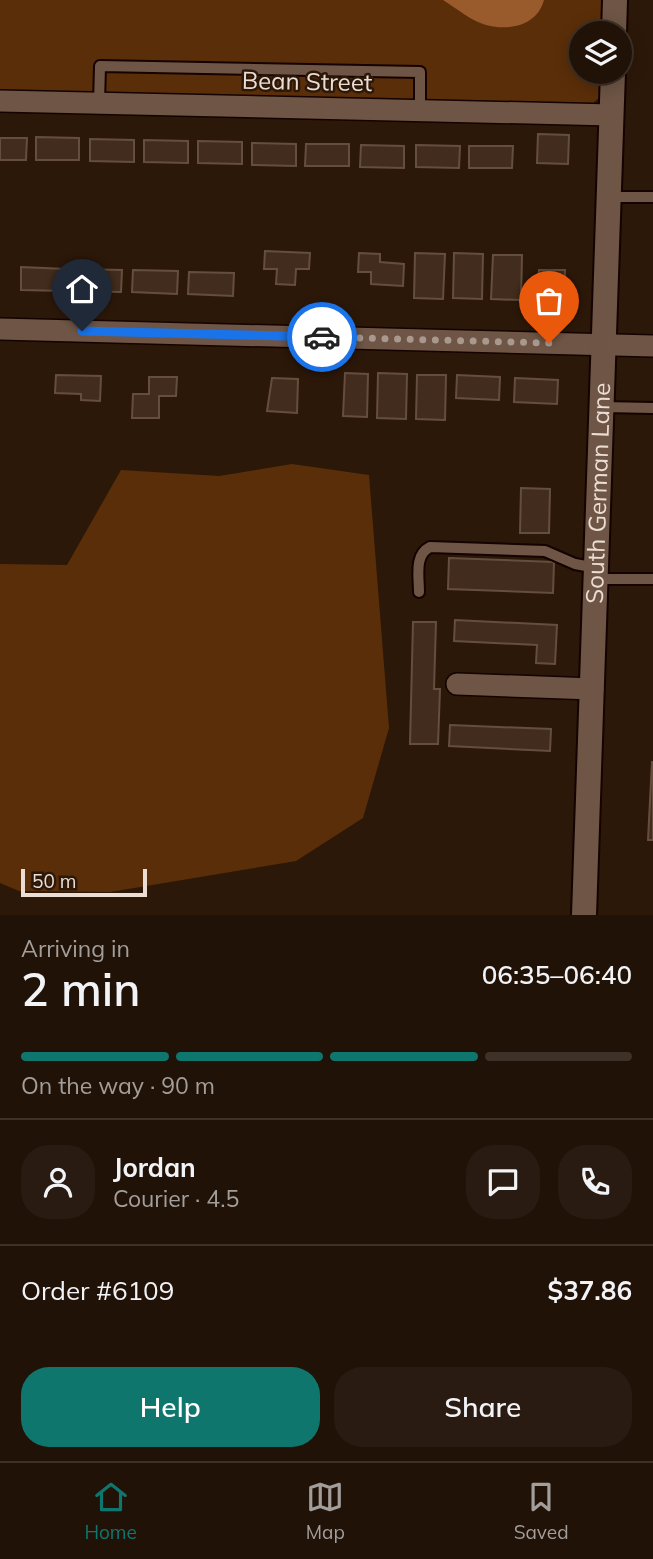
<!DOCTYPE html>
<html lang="en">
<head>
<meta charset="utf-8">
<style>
	:root { --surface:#211207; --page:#291b11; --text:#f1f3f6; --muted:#a29e9b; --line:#3e3228; --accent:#0f766e }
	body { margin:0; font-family:Mulish,sans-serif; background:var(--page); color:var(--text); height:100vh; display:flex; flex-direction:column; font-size:26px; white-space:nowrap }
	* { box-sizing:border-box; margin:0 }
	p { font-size:23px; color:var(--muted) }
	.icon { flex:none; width:38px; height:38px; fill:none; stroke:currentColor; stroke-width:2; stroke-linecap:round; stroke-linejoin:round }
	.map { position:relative; height:915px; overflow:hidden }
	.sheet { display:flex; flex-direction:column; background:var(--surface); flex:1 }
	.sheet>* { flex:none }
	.fabs { position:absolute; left:569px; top:21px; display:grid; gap:14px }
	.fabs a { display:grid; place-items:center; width:63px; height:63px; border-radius:50%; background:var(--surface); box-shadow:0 4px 18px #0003,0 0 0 2px var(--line); font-size:35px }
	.scale { position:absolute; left:21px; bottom:18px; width:126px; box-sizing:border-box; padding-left:7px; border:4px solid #ecddd4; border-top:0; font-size:19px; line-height:24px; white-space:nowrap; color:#ecddd4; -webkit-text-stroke:5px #2c1809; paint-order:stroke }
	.pin { position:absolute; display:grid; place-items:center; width:60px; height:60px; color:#fff; margin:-72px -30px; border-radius:50% 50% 50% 0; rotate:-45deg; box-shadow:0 0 7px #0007 }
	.pin .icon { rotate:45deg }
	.courier { position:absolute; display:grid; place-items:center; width:70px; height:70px; margin:-35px; border:5px solid #1a73e8; border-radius:50%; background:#fff; color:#222; box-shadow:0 2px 9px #0007 }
	.headline em { font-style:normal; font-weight:600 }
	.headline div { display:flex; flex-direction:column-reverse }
	.headline { display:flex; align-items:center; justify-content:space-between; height:119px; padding:0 21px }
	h1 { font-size:46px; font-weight:600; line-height:52px }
	.bar { display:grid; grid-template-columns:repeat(4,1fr); gap:10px 7px; align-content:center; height:84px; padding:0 21px }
	.bar i { height:9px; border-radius:5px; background:var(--line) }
	.bar .active { background:var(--accent) }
	.bar p { grid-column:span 4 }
	.line { display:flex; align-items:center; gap:18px; padding:0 21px; border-top:2px solid var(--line) }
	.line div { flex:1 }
	.round { display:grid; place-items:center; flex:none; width:74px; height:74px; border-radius:28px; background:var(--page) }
	.cta { display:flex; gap:14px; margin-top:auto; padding:14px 21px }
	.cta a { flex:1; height:80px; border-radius:28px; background:var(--accent); color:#fff; font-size:28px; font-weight:600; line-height:80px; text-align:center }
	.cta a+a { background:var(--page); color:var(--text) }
	.tabs { display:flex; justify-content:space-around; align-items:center; height:98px; border-top:2px solid var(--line); background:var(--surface); font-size:19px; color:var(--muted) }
	.tabs a { display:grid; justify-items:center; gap:4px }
	.tabs .active { color:var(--accent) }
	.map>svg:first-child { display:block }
	.green { fill:#5a2e09 }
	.water { fill:#995a2c }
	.building { fill:#422c1d; stroke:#664e3e; stroke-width:2 }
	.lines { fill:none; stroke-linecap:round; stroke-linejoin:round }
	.service-casing { stroke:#140300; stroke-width:14 }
	.minor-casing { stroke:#140300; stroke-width:24 }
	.tertiary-casing { stroke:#140300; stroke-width:28 }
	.service { stroke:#6e5545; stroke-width:10 }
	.minor { stroke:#6e5545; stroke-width:21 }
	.tertiary { stroke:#6e5545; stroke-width:24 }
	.done { stroke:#a9988d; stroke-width:7; stroke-dasharray:0 12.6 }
	.route { stroke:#1a73e8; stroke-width:9 }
	.labels { text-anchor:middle; stroke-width:5; stroke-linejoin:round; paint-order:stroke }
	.street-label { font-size:24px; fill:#ecddd4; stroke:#2c1809 }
</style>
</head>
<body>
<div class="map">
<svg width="653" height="915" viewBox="0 0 653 915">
	<rect width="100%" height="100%" fill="#2c1809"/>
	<g class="green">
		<path d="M0 0H604V33H581V72H602L601 96 593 103 0 90Z"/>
		<path d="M292 464 369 475 389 728 363 818 296 861 110 892 19 891 0 883V564L67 565 121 470 219 476Z"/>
	</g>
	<path class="water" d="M443 0H544C537 26 509 31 486 25 471 21 456 8 443 0Z"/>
	<g class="building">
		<path d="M538 134 569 135 568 164 537 163Z"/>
		<path d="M36 137 79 138V160H36Z"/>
		<path d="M0 138H27L26 160H0Z"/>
		<path d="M90 139 134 140V162L90 161Z"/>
		<path d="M144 140 188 141V163L144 162Z"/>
		<path d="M198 141 242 142V164L198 163Z"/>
		<path d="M252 143 296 144V166L252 165Z"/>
		<path d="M306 144H349V166H305Z"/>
		<path d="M361 145 404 146V168L360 167Z"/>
		<path d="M416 145 460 146 459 168 416 167Z"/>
		<path d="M469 146H513L512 168H469Z"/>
		<path d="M265 251 310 253 309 269H296L295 285 276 284 277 269H264Z"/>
		<path d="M359 253 380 254V262L404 264 403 286 371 284V272H358Z"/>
		<path d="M415 253 445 254 443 299 414 298Z"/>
		<path d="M454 253 483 254 482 299 453 298Z"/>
		<path d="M493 255H522L521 300 491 299Z"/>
		<path d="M21 267 66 269V291L21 290Z"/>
		<path d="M77 269 122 270 121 292 76 291Z"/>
		<path d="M133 270 178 271 177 294 132 292Z"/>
		<path d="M539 270H565L564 300H539Z"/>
		<path d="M189 272 234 273 233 296 188 294Z"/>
		<path d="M345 373 368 374 367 417 343 416Z"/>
		<path d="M378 373 407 374 406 419 377 418Z"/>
		<path d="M56 375 101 376 100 401 81 400V394L55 393Z"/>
		<path d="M417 375H446L445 420 416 419Z"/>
		<path d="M457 375 500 377 499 400 456 398Z"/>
		<path d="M149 377H177L176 396H159V418H132L133 394H149Z"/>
		<path d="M272 378 298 379 297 413 267 411Z"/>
		<path d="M515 378 558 380 557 404 514 402Z"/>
		<path d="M521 488 550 489 549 533H520Z"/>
		<path d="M449 558 554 562 553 593 448 589Z"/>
		<path d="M455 620 557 625 555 664 536 663 537 645 454 641Z"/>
		<path d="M413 622H436L434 689H440L438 744H410Z"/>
		<path d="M450 725 551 729 550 751 449 746Z"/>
		<path d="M652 762H653V840H648Z"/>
	</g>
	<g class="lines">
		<g class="service-casing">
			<g id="service">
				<path d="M99 103 100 66 420 72V111"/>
				<path d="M609 197H653"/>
				<path d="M602 407 653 408"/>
				<path d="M596 579H653"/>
				<path d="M419 592C419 576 414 555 430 547L545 551 575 564 597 568"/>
			</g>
		</g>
		<g class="minor-casing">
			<g id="minor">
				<path d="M0 101 612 115"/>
				<path d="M0 329 653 346"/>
				<path d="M457 684 593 689"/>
			</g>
		</g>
		<g class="tertiary-casing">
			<g id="tertiary">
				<path d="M614 33 615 0"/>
				<path id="s1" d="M584 915 613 72"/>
			</g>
		</g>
		<use href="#service" class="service"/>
		<use href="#minor" class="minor"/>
		<use href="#tertiary" class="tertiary"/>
	</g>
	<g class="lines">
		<path class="done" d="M322 337 549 343"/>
		<path class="route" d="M82 331 322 337"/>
	</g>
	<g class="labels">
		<g class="street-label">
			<text transform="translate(307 82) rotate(1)" y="8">Bean Street</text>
			<text dy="8" stroke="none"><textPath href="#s1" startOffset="422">South German Lane</textPath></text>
		</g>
	</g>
</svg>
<div class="fabs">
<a><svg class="icon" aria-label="layers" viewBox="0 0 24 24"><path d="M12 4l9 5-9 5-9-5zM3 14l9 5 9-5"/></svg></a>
</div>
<div class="scale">50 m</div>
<div class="pin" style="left:549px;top:343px;background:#ea580c"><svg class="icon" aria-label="bag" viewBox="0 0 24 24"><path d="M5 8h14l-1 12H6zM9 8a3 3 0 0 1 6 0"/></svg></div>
<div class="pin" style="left:82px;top:331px;background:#1f2937"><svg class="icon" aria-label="home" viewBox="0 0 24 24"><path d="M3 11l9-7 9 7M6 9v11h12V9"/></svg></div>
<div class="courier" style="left:322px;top:337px"><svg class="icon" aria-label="car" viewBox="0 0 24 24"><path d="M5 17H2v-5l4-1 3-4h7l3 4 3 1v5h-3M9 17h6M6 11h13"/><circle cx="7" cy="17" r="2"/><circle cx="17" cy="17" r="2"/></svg></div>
</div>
<section class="sheet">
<div class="headline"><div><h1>2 min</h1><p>Arriving in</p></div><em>06:35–06:40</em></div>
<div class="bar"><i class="active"></i><i class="active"></i><i class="active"></i><i></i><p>On the way · 90 m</p></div>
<div class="line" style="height:126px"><a class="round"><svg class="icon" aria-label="person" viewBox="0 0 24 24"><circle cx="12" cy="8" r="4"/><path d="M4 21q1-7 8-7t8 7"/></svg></a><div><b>Jordan</b><p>Courier · 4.5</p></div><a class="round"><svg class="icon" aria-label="chat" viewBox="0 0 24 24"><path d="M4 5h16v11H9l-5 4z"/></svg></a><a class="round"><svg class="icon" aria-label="phone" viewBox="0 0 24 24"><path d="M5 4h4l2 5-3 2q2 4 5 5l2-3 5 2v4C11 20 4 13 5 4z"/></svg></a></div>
<div class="line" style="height:91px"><div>Order #6109</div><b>$37.86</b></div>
<div class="cta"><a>Help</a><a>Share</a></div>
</section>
<nav class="tabs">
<a class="active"><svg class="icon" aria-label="home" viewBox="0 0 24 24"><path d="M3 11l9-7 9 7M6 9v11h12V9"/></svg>Home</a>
<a><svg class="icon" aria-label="map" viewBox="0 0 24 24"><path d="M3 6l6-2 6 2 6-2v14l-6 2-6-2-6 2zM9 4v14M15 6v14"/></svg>Map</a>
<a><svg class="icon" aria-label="saved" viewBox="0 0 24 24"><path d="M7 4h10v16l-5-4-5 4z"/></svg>Saved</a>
</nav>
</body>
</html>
